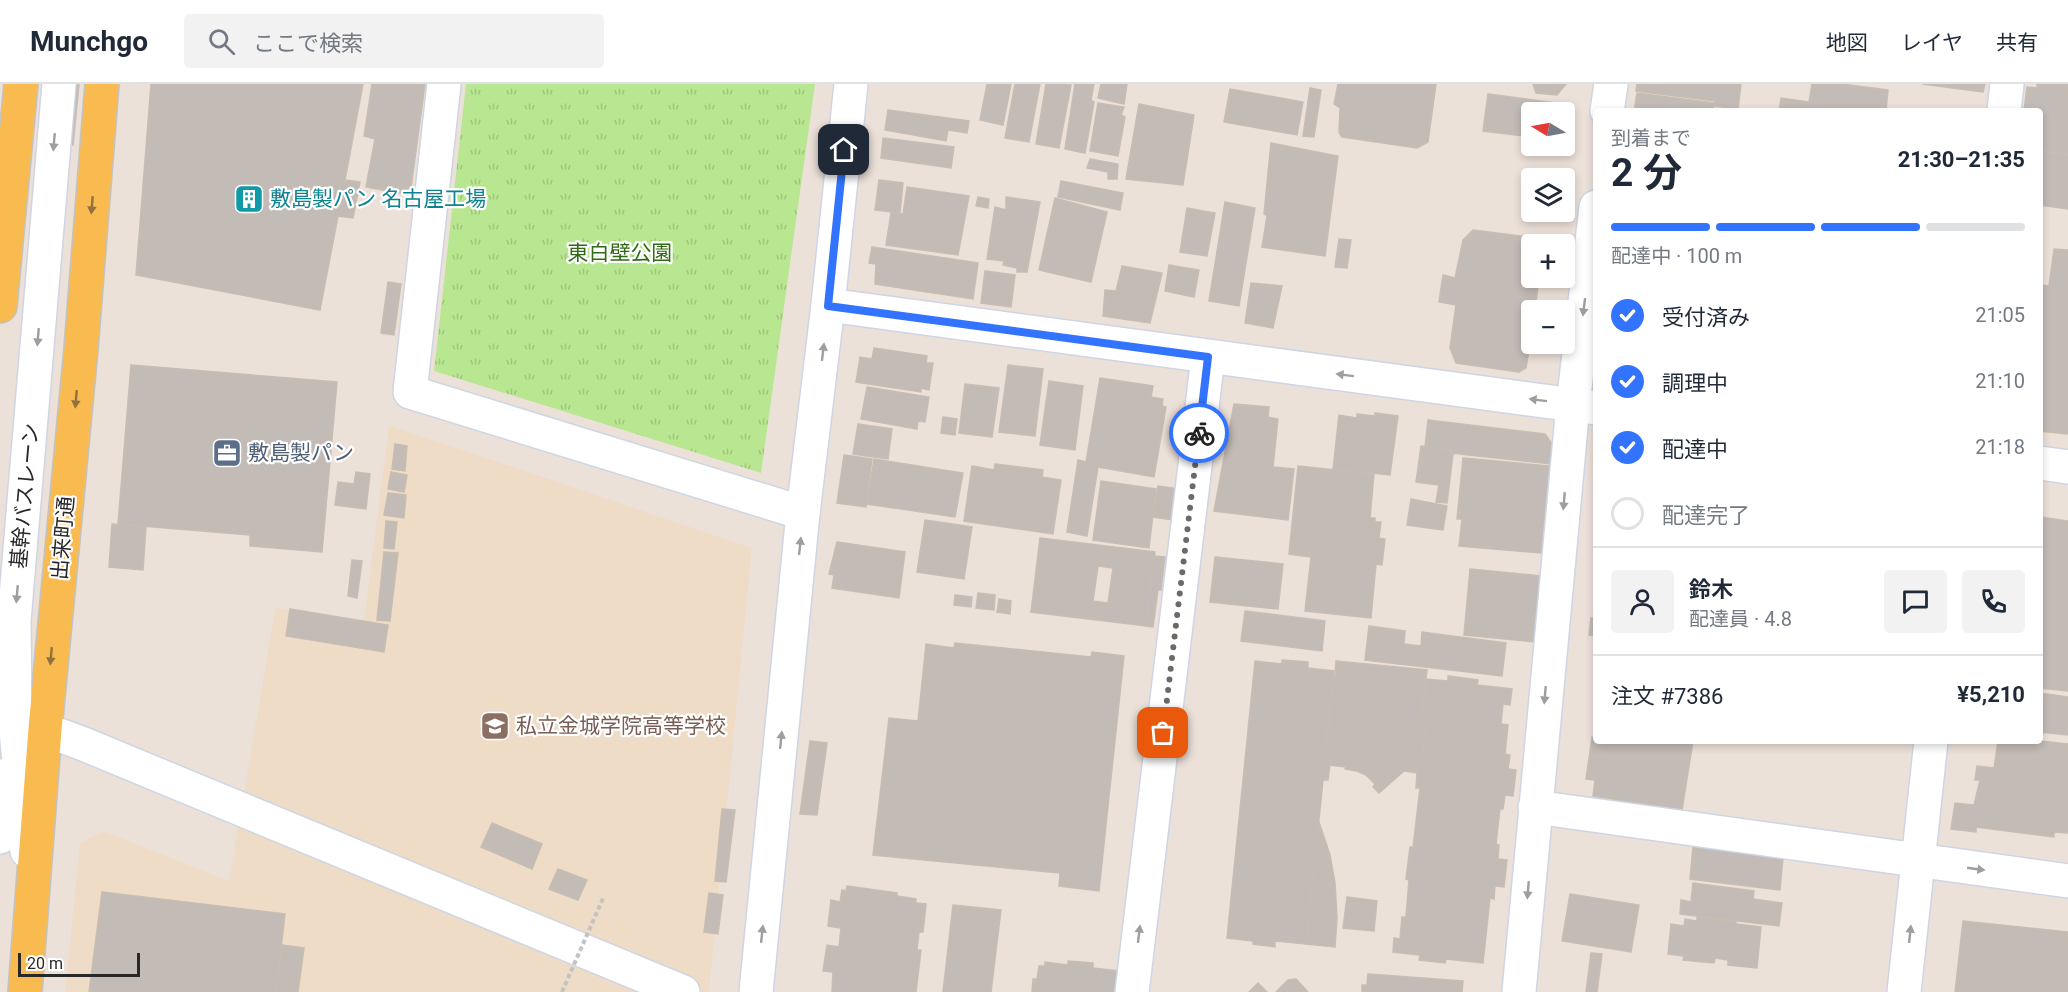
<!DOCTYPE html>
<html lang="ja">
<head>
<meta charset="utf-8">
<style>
	:root { --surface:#fff; --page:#f2f2f3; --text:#1f2937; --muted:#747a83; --line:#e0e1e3; --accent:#3274ff }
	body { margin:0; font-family:Roboto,"Noto Sans JP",sans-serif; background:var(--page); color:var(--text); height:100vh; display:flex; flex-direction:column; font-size:22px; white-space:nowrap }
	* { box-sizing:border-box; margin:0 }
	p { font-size:20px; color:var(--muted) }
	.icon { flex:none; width:33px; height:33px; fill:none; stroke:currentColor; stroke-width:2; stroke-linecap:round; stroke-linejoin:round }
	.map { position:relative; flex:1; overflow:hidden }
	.drawer { position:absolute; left:1593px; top:24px; width:450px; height:636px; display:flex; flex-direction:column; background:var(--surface); border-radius:6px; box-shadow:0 3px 9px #0003 }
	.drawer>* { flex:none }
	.needle { width:39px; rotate:280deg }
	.fabs { position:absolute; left:1521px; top:18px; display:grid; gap:12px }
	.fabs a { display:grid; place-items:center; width:54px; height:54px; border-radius:6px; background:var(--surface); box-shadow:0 3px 9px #0003; font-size:30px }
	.scale { position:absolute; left:18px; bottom:15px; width:122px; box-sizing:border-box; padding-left:6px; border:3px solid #282828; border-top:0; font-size:16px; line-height:21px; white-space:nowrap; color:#282828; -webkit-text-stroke:4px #fff; paint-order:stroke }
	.pin { position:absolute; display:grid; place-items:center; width:51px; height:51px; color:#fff; margin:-26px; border-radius:12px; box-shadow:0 3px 9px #0006 }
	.courier { position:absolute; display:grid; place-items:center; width:60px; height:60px; margin:-30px; border:4px solid #3274ff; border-radius:50%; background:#fff; color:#222; box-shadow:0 2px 8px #0007 }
	.summary em { font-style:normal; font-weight:700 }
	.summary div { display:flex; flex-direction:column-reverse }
	.summary { display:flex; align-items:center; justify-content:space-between; height:102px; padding:0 18px }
	h1 { font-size:39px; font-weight:700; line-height:45px }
	.bar { display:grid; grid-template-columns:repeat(4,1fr); gap:9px 6px; align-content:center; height:72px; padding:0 18px }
	.bar i { height:8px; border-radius:4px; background:var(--line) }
	.bar .selected { background:var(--accent) }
	.bar p { grid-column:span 4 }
	.line { display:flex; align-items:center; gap:15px; padding:0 18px; border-top:2px solid var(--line) }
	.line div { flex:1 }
	.round { display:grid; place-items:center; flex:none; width:63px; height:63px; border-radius:6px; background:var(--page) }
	ol { padding:0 18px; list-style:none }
	li { display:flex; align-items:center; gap:18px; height:66px }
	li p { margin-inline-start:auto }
	li .icon { padding:6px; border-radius:50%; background:var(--accent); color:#fff; stroke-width:4 }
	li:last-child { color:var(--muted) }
	li i { width:33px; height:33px; border:3px solid var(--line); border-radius:50% }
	header { display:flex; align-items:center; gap:36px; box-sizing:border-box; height:84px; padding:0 30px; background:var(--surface); border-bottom:2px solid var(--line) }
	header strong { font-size:28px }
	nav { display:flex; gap:33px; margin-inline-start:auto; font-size:21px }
	.search { width:420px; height:54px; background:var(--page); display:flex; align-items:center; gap:15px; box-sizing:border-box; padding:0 21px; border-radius:6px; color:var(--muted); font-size:22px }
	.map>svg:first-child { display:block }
	.education { fill:#efdcc6 }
	.park { fill:url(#park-tufts) }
	.building { fill:#c3bbb6; stroke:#c7bdb2; stroke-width:1.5; fill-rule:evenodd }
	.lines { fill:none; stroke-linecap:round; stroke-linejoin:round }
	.minor-casing { stroke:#ced5e3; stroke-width:36 }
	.major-casing { stroke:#c3c3c3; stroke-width:36 }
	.minor { stroke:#fff; stroke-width:33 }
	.major { stroke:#f9bb50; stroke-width:33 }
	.path-bridge { stroke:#c3c3c3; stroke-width:4; stroke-dasharray:4.5 3; stroke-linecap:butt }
	.oneway { fill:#9e9e9e }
	.oneway2 { fill:#90723c }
	.done { stroke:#6d6966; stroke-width:6; stroke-dasharray:0 10.8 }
	.route { stroke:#3274ff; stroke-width:8 }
	.labels { text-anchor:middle; stroke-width:4.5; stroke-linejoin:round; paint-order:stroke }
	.culture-label { font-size:21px; fill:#0d838f; stroke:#fff; text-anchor:start }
	.park-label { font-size:21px; fill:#316915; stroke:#fff }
	.service-label { font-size:21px; fill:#4e5e75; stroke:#fff; text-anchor:start }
	.street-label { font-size:21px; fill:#282828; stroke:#fff }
	.education-label { font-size:21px; fill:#785e54; stroke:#fff; text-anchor:start }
</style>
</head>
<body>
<header>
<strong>Munchgo</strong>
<div class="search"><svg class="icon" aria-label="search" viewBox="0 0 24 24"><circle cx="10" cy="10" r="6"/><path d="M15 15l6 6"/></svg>ここで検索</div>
<nav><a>地図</a><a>レイヤ</a><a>共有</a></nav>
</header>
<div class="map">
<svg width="2068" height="908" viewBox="0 0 2068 908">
	<defs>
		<pattern id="park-tufts" width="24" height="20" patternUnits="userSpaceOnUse" patternTransform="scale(1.5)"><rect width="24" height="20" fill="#b9e791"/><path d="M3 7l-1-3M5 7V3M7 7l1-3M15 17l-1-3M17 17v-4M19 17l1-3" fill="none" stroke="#9fc67d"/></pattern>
	</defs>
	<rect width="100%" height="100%" fill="#ece1d9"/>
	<path class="education" d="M389 341 752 464 709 908H65L80 759 104 747 229 797 275 524 364 537Z"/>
	<path class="park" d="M466 0H815L761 389 434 287Z"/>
	<g class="building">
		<path d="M69 0H79L73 61 63 60Z"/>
		<path d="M151 0H363L345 96 360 98 353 134 338 132 320 226 136 191Z"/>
		<path d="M372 0H425L410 111 366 103 375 55 364 52Z"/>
		<path d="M987 0H1011L1003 41 980 36Z"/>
		<path d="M1015 0H1040L1029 58 1005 54Z"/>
		<path d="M1046 0 1071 1 1059 64 1036 60Z"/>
		<path d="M1075 0H1094L1091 16 1094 18 1085 69 1065 65Z"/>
		<path d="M1101 0H1127L1124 20 1098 14Z"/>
		<path d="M1338 0H1436L1428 58 1417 64 1342 53 1339 48 1340 24 1334 20Z"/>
		<path d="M1533 0H1566L1557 11 1536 9Z"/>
		<path d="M1637 0H1741L1738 25 1714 22 1715 17 1636 7Z"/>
		<path d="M1812 0H1841L1888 6 1886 27H1779L1781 14 1809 18Z"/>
		<path d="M1922 0H1985L1983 8Z"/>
		<path d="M2037 0H2068V70L2040 66V27H2024L2027 3 2037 4Z"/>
		<path d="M1310 4 1321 6 1314 53 1303 52Z"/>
		<path d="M1230 5 1303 18 1297 51 1224 38Z"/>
		<path d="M1637 9 1714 19 1713 27H1634Z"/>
		<path d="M1488 10 1570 21 1568 39H1564V28H1532V53L1483 47Z"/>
		<path d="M1098 19 1124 23 1121 31 1125 33 1118 72 1090 67Z"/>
		<path d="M1139 20 1194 31 1183 101 1126 95Z"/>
		<path d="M888 26 969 37 967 49 948 46 946 57 885 46Z"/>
		<path d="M883 54 954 63 951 84 881 74Z"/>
		<path d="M1271 59 1338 72 1325 172 1262 163 1267 132 1264 130Z"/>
		<path d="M2040 67 2068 71V125L2040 121Z"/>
		<path d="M1090 75 1118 80 1117 95H1108V88L1087 84Z"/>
		<path d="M879 96 903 99 900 129 875 126Z"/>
		<path d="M1061 97 1123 109 1120 126 1058 113Z"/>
		<path d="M907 103 969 112 958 171 886 161 891 129 903 130Z"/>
		<path d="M978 113 989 115 988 124 976 122Z"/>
		<path d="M1006 113 1040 118 1027 188H1017V184L1003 181 1004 177 987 175 995 123 1006 126Z"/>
		<path d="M1055 114 1107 128 1091 198 1039 186Z"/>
		<path d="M1225 118 1255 124 1239 222 1209 217Z"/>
		<path d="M1187 124 1215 129 1207 172 1180 168Z"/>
		<path d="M1473 146 1536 154 1542 160H1532V194H1539L1535 226H1532V248L1526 284 1519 288 1456 279 1450 264 1456 221 1439 218 1443 191 1455 194 1463 156Z"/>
		<path d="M1339 155 1351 156 1347 184 1335 183Z"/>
		<path d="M872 163 978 179 973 215 875 200 876 180 869 179Z"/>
		<path d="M2054 165 2068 166V350L2040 347V201L2049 202Z"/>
		<path d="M1169 181 1199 186 1194 213 1165 207Z"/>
		<path d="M1122 182 1162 189 1150 239 1103 232 1105 206 1116 207Z"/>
		<path d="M985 187 1015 191 1011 223 981 219Z"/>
		<path d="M388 198 401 200 394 251 381 249Z"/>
		<path d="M1251 199 1282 202 1273 244 1245 239Z"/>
		<path d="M874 264 927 272 926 279H933L929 306 921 304V308L856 298 860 273 872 275Z"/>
		<path d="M131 281 337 298 322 468 250 462V451L118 440Z"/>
		<path d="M1008 281 1043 285 1035 352 999 348Z"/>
		<path d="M1100 294 1153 302 1151 313 1163 315 1162 322 1166 323 1154 393 1098 383 1087 452 1067 448 1078 376 1086 378Z"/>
		<path d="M1049 297 1083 302 1075 366 1040 361Z"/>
		<path d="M965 300 999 304 992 353 959 349Z"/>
		<path d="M867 303 929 313 925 338 918 337 917 345 861 335Z"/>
		<path d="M1234 320 1269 323 1268 333 1278 335 1273 383 1294 385 1288 436 1214 427Z"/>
		<path d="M1375 329 1398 332 1390 391 1333 385 1339 331 1357 334V330L1375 332Z"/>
		<path d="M943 333 957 335 955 351 941 349Z"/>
		<path d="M1428 336 1545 350 1553 361 1551 380 1451 369V366L1425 363Z"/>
		<path d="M858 340 892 345 888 375 853 370Z"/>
		<path d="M395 360 407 362 405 387 392 385Z"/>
		<path d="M1421 362 1450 366V369L1453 370 1447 419 1436 418 1439 401 1416 398Z"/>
		<path d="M844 371 872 375 866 423 837 419Z"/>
		<path d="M1463 374 1549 382 1541 469 1459 462 1462 435H1457Z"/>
		<path d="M874 375 963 389 955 433 867 420Z"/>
		<path d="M995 380 1043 386 1042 393 1061 396 1053 450 964 437 972 382 994 386Z"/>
		<path d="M1298 382 1374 390 1370 434H1375V438H1381L1379 454 1385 455 1382 481 1376 480 1371 534 1305 527 1311 473 1289 470Z"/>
		<path d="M356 388 370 390 366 425 335 421 338 398 354 400Z"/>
		<path d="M391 388 407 391 404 408 388 405Z"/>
		<path d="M1101 397 1156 405 1149 464 1093 456Z"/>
		<path d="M1158 402 1178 405 1173 436 1153 433Z"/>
		<path d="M388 409 406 411 404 434 384 431Z"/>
		<path d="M1411 415 1447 422 1443 446 1407 441Z"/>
		<path d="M2040 433 2068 437V607L2040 604Z"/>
		<path d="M925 436 972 443 964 495 917 488Z"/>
		<path d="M386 437 397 438 394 465 384 464Z"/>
		<path d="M112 440 146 443 143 486 109 483Z"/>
		<path d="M1040 454 1155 468 1146 542 1031 528ZM1098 482 1113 484 1108 519 1093 517Z"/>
		<path d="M837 458 905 468 899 514 832 504 834 491 829 490Z"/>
		<path d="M384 468 398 469 390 537 377 536Z"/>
		<path d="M1154 472 1165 473 1161 506H1158L1153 543 1146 542Z"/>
		<path d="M1215 473 1283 480 1278 525 1210 518Z"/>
		<path d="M352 476 362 477 357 514 348 512Z"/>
		<path d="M1470 485 1541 492 1535 558 1464 551Z"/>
		<path d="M978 509 995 511 994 526 976 524Z"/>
		<path d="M955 511 972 513 971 523 954 521Z"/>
		<path d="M999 515 1011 517 1010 530 997 528Z"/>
		<path d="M290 525 388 541 384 568 286 552Z"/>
		<path d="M1245 527 1325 537 1322 567 1241 557Z"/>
		<path d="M1591 534H1596V552L1589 551Z"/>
		<path d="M1369 542 1405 547 1404 560 1421 562 1422 548 1506 559 1502 592 1365 576Z"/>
		<path d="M955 559 1091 573 1092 568 1124 572 1099 807 1059 802 1060 789 873 771 889 634 918 637 926 560 954 564Z"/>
		<path d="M1282 576 1308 578V584L1334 587 1333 591 1339 592 1337 604 1332 603 1326 664 1332 665 1328 696H1323L1317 755 1323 756 1319 786 1314 785 1306 860 1275 857V863L1253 860V857L1227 854 1255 577 1282 580Z"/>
		<path d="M1336 577 1427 586 1421 634 1427 635 1422 672H1420L1417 689 1404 687 1379 709 1373 703 1375 700 1366 691 1357 687 1345 685 1346 683 1330 681 1332 665 1326 664 1332 603 1337 604 1339 592H1335Z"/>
		<path d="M1448 592 1478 596 1477 601 1512 605 1510 621 1503 620 1501 640 1508 641 1505 670 1510 671 1508 685 1516 686 1513 712 1505 711 1503 725H1500L1496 760 1499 761 1498 775 1507 776 1504 803 1495 802 1494 815 1490 814 1483 879 1446 875 1445 879 1419 876 1420 871 1393 868 1394 854 1400 855 1402 833H1406L1409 796 1406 795 1410 763H1413L1420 704H1416L1417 689 1420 672H1422L1427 635 1421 634 1426 595 1448 597Z"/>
		<path d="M2040 609 2068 613V651L2040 648Z"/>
		<path d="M1592 653H1596V657H1693L1682 726 1593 712 1595 696 1586 695Z"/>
		<path d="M810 657 827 659 817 731 800 730Z"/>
		<path d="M1998 657H2040L2068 660V749L2054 748V753L1976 743V748L1951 745 1955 719 1974 721 1980 696H1975L1977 682 1994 684Z"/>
		<path d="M722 725 735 726 726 798 715 797Z"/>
		<path d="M1319 738 1330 771 1335 799 1337 834 1335 863 1306 860 1314 785 1319 786 1323 756 1317 755Z"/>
		<path d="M492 739 542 760 532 785 481 763Z"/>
		<path d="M1693 763 1783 774 1780 806 1690 795Z"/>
		<path d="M558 785 587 796 578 816 549 805Z"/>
		<path d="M1693 799 1754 807 1753 815 1782 819 1779 842 1680 830 1681 816 1691 818Z"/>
		<path d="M847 802 897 809V812L916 815V819L926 820 923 848H919L917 866H921L916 908H832L833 888 823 887 827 861 839 863 841 844 828 842 831 816 840 818 842 806 846 807Z"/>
		<path d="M102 808 285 830 276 908H89Z"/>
		<path d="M709 809 723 811 718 850 704 848Z"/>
		<path d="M1570 810 1639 821 1631 868 1562 857Z"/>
		<path d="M1347 813 1377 817 1374 847 1343 844Z"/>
		<path d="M953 821 1001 826 991 908H943Z"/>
		<path d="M1697 833 1736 838V840L1761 843 1757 884 1728 881V876L1715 874 1714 879 1683 876 1684 872 1668 870 1671 840 1684 842 1685 835 1697 837Z"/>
		<path d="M1963 837 2068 848V908H1955Z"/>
		<path d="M282 861 304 864 298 908H276Z"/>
		<path d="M1591 869 1602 870 1597 908H1586Z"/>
		<path d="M1068 877 1093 879V884L1118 887V889L1123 890 1121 908H1032L1033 895H1037L1039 882H1045V878L1068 881Z"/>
		<path d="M1368 890 1463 897 1462 908H1362V901H1367Z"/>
		<path d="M1296 895 1308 908H1276L1288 896Z"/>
		<path d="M1258 899 1267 908H1249Z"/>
	</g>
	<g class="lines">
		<g class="minor-casing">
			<g id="minor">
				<path d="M444 0 410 308 803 429"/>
				<path d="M1607 27 1611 0"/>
				<path d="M2004 27 2007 0"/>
				<path d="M828 221 1596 324"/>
				<path d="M2040 379 2068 383"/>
				<path d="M18 636 81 659 683 908"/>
				<path d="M1535 723 2068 797"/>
				<path d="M0 753 1 692"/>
				<path d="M27 767 15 635 14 537 59 0"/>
				<path d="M756 908 803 429 828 221 851 0"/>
				<path d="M1132 908 1208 273"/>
				<path d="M1519 908 1573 321 1596 123"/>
				<path d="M1904 908 1931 657"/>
			</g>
		</g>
		<g class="major-casing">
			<g id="major">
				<path d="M0 222 21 0"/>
				<path d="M25 908 45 645 81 265 102 0"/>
			</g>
		</g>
		<use href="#minor" class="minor"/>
		<use href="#major" class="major"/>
		<path class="path-bridge" d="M562 908 604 812"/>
	</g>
	<defs><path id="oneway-solid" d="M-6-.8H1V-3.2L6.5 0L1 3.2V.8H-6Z" transform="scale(1.5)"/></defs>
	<g class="oneway">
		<use href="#oneway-solid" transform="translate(54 58) rotate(95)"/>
		<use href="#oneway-solid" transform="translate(1584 223) rotate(97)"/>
		<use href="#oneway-solid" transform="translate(38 253) rotate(95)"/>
		<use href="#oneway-solid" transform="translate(823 268) rotate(-83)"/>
		<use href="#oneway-solid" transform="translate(1345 291) rotate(-173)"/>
		<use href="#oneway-solid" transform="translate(1538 316) rotate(-173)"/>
		<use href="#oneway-solid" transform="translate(1564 417) rotate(95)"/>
		<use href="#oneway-solid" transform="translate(800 462) rotate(-84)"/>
		<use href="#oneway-solid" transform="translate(17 510) rotate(95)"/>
		<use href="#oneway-solid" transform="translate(1545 611) rotate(95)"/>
		<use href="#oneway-solid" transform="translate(781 656) rotate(-84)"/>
		<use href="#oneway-solid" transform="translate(1976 785) rotate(8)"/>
		<use href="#oneway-solid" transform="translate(1528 806) rotate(95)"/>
		<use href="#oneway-solid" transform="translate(762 850) rotate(-84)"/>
		<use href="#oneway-solid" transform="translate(1139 850) rotate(-83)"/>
		<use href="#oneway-solid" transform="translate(1910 850) rotate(-84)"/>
	</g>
	<g class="oneway2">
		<use href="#oneway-solid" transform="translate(92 121) rotate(95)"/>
		<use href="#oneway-solid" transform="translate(76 315) rotate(95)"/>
		<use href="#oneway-solid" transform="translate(51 572) rotate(95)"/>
	</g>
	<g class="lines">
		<path class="done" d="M1163 649 1199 349"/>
		<path class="route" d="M844 66 828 222 1208 273 1199 349"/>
	</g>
	<defs>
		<g id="building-square" transform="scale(1.5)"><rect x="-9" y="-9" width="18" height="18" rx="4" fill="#0f9aa8" stroke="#fff"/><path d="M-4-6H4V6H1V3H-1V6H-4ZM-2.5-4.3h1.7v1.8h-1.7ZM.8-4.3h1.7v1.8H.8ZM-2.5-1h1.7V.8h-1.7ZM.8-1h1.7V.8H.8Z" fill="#fff"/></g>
		<g id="office-square" transform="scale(1.5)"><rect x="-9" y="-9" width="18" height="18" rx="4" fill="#5c6f8a" stroke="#fff"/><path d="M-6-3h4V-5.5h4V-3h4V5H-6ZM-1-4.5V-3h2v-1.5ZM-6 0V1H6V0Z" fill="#fff"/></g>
		<g id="school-square" transform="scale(1.5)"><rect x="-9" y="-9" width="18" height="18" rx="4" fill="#8d6e63" stroke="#fff"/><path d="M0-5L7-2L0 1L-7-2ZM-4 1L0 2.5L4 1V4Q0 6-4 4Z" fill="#fff"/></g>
	</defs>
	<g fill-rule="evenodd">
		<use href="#building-square" x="249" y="115"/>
		<use href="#office-square" x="227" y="369"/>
		<use href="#school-square" x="495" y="642"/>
	</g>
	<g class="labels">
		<g class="culture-label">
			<text x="270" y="122">敷島製パン 名古屋工場</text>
		</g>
		<g class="park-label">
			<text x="620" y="176">東白壁公園</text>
		</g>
		<g class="service-label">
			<text x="248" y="376">敷島製パン</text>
		</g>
		<g class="street-label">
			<text transform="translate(25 412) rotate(-85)" y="7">基幹バスレーン</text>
			<text transform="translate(63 454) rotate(-85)" y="7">出来町通</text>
		</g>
		<g class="education-label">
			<text x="516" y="649">私立金城学院高等学校</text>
		</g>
	</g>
</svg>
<div class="fabs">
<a><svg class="needle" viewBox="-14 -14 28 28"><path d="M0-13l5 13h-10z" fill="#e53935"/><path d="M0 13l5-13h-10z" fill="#747a83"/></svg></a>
<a><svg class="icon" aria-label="layers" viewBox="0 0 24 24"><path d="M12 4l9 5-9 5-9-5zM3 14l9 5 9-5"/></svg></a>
<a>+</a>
<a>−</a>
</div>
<div class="scale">20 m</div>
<div class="pin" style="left:1163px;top:649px;background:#ea580c"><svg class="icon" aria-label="bag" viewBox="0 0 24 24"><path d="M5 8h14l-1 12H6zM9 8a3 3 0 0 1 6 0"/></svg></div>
<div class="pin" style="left:844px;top:66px;background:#1f2937"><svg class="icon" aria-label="home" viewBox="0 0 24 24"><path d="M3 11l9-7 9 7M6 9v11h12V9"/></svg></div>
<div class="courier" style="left:1199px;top:349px"><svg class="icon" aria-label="bike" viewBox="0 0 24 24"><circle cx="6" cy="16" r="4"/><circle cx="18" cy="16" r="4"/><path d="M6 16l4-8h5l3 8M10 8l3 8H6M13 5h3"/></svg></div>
<section class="drawer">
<div class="summary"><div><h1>2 分</h1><p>到着まで</p></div><em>21:30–21:35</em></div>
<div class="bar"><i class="selected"></i><i class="selected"></i><i class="selected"></i><i></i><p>配達中 · 100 m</p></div>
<ol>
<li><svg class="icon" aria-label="check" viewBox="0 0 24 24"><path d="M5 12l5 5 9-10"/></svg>受付済み<p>21:05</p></li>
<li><svg class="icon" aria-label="check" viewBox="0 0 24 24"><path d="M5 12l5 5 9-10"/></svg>調理中<p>21:10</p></li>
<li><svg class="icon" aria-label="check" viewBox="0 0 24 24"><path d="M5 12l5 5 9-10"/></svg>配達中<p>21:18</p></li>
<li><i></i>配達完了</li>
</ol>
<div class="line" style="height:108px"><a class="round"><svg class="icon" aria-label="person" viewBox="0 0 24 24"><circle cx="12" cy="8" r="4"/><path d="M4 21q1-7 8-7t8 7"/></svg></a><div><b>鈴木</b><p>配達員 · 4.8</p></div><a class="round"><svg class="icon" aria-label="chat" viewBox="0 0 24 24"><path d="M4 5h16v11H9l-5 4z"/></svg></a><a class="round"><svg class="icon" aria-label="phone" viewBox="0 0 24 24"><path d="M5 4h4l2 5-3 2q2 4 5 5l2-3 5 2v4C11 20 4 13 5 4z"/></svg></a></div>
<div class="line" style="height:78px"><div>注文 #7386</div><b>¥5,210</b></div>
</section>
</div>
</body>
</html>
